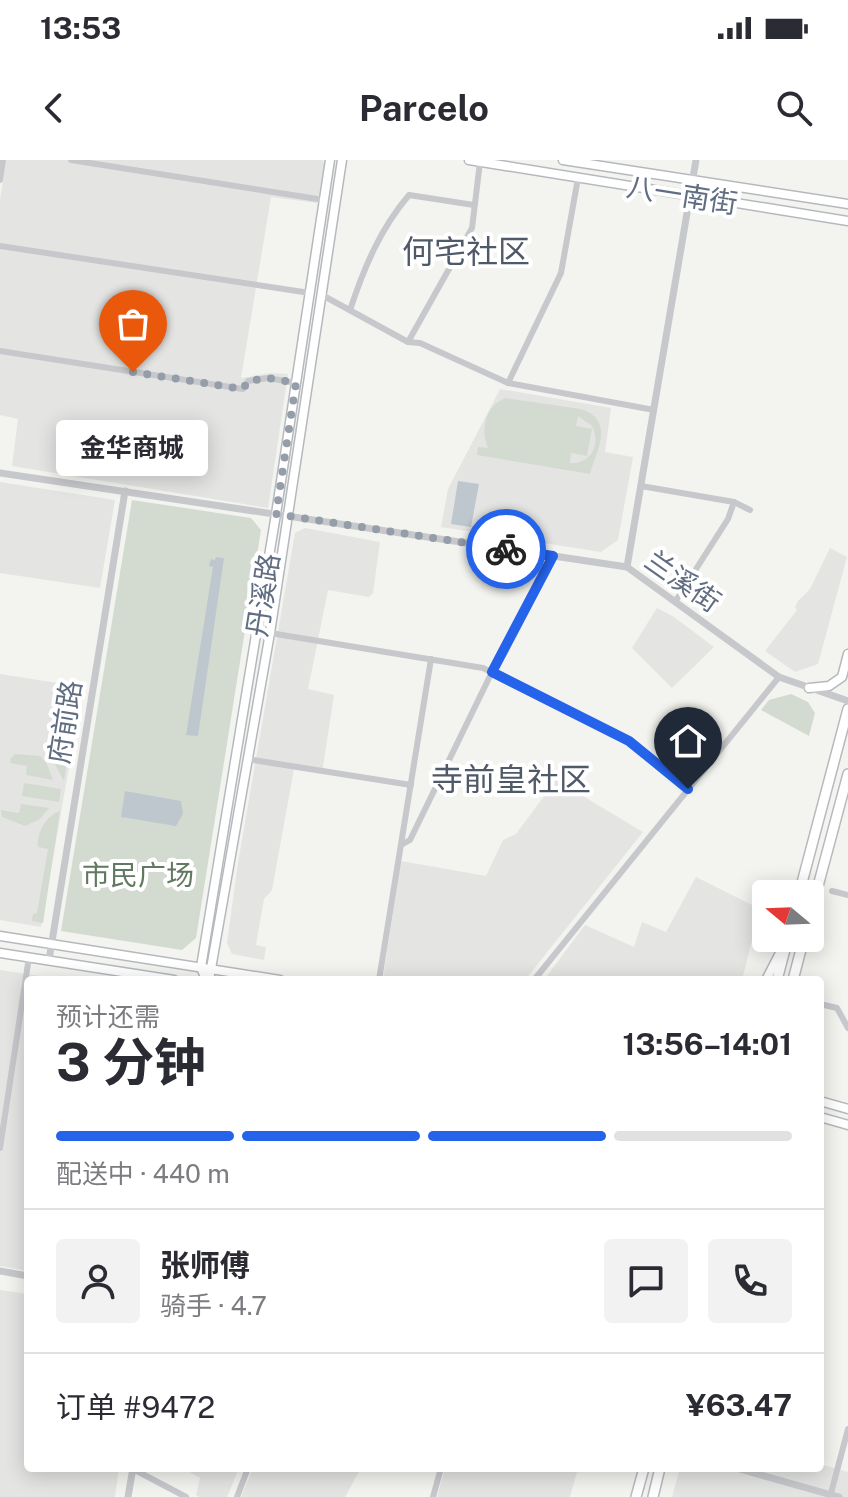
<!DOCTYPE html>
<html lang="zh">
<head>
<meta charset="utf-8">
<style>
	:root { --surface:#fff; --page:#f2f2f3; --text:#2b2b33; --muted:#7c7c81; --line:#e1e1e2; --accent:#2563eb }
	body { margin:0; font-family:"Public Sans","Noto Sans SC",sans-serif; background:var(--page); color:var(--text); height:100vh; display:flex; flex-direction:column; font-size:30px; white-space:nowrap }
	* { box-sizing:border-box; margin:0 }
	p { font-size:26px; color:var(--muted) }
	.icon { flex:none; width:44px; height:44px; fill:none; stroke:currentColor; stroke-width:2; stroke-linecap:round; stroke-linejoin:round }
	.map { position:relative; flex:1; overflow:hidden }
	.details { position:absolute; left:24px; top:816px; width:800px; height:496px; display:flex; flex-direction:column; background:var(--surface); border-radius:8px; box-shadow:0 4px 20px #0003 }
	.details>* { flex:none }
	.needle { width:52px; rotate:289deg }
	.fabs { position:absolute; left:752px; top:720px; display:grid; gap:16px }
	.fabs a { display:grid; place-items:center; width:72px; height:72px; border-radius:8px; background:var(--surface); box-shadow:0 4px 20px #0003; font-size:40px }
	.pin { position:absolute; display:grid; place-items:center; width:68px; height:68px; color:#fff; margin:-82px -34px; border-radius:50% 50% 50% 0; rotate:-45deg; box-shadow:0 0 8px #0007 }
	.pin .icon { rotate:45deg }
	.courier { position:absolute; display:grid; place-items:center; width:80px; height:80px; margin:-40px; border:6px solid #2563eb; border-radius:50%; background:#fff; color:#222; box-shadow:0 2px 10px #0007 }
	.bubble { position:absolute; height:56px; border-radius:8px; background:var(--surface); box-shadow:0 4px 20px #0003; font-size:26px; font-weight:700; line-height:56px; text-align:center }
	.headline em { font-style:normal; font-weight:700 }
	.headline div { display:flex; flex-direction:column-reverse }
	.headline { display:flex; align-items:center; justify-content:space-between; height:136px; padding:0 32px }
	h1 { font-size:52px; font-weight:700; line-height:60px }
	.bar { display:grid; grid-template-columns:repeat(4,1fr); gap:12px 8px; align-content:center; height:96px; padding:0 32px }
	.bar i { height:10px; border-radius:6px; background:var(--line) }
	.bar .current { background:var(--accent) }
	.bar p { grid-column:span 4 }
	.line { display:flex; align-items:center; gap:20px; padding:0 32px; border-top:2px solid var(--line) }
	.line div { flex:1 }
	.round { display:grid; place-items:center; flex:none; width:84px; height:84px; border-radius:8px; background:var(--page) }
	.status { display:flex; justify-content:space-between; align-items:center; height:56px; padding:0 40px; background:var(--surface); direction:ltr }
	.status svg { height:22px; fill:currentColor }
	header { display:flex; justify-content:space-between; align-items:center; height:104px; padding:0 32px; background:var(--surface); font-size:36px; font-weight:700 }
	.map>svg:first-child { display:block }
	.built { fill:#e4e4e3 }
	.green { fill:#d3dbd0; fill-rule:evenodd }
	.water { fill:#bec7ce }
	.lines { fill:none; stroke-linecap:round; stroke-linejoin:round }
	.secondary-casing { stroke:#b5b9be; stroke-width:11 }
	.primary-casing { stroke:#b6b9bd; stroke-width:12 }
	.minor { stroke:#c6c8cc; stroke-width:6 }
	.tertiary { stroke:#c6c8cc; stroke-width:7 }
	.secondary { stroke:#fff; stroke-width:8 }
	.primary { stroke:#fff; stroke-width:9 }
	.done { stroke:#949da8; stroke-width:8; stroke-dasharray:0 14.4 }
	.route { stroke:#2563eb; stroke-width:10 }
	.labels { text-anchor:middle; stroke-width:8; stroke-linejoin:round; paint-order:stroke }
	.street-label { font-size:28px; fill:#616e82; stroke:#fff }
	.park-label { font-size:28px; fill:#617960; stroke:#fff }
	.quarter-label { font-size:32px; fill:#4f5967; stroke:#fff }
</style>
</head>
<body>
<div class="status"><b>13:53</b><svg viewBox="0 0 49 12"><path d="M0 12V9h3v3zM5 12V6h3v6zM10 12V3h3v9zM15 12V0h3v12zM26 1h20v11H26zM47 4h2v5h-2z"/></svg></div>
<header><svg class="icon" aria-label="back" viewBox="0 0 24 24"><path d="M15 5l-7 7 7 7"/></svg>Parcelo<svg class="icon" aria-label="search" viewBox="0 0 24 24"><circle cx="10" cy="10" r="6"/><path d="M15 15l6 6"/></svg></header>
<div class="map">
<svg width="848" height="1337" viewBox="0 0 848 1337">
	<rect width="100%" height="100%" fill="#f3f4ef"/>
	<g class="built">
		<path d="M6 0H322L325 4 317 43 271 37 241 218 270 213 288 214 268 348 12 306 18 259 0 255V40Z"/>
		<path d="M500 229 611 248 605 292 633 297 618 380 601 392 441 367 448 329Z"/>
		<path d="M0 322 115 340 100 428 0 413Z"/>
		<path d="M305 368 380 382 373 433 369 437 328 430 308 529 334 535 322 613 294 609 272 730 264 739 256 785 266 787 264 800 232 794 227 783 238 703 295 373Z"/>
		<path d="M830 388 847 397 818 504 795 512 765 491 797 450 795 447 798 441 810 429Z"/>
		<path d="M657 448 674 457 714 487 672 528 632 488Z"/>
		<path d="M0 514 83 527 41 767 0 760Z"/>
		<path d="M556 620 643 672 525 820 383 818 401 701 486 716 503 680 516 674Z"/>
		<path d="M696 717 760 749 742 820H544L585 765 634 787 642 762 666 772Z"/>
		<path d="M0 810 65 820H28V1111L0 1106Z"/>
		<path d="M0 1130 28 1134V1308H119L115 1337H0Z"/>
		<path d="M820 1304 848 1312V1337H672L680 1308H820Z"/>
		<path d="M183 1308H239L227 1337H199L196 1335 200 1318Z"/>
		<path d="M253 1308H361L345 1337H241Z"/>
		<path d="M445 1308H578L570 1337H437Z"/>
	</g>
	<g class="green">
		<path d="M505 238 581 249C616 261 596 291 590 314L477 295 478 287 488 288C480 269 485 247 505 238ZM578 256 592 266C601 285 591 304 570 303L571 293 587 296 592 269 576 266Z"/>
		<path d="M132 340 251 358 261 370 196 778 182 790 61 771Z"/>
		<path d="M74 532H79L64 621 51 597 55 579 66 581Z"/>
		<path d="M791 534 808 542 815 553 809 576 761 550 769 540Z"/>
		<path d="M60 535 67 536 61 572 54 571Z"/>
		<path d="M15 594 40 596 46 602 53 620 26 615 27 606 10 603 11 598Z"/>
		<path d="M24 623 61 629 59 642 22 636Z"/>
		<path d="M21 644 49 648 40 659 25 666 2 657 1 650 19 653Z"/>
		<path d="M60 651 43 763 32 761 33 754 37 753 48 689 38 687C37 672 46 656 60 651Z"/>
	</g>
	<g class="water">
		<path d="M458 321 479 324 471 367 451 364Z"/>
		<path d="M216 397 224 398 198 576 186 575 213 407 209 406 211 399 215 400Z"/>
		<path d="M125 631 181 641 183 654 176 666 121 657Z"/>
	</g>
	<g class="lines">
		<g class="secondary-casing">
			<g id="secondary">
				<path d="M469 0 848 61"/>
				<path d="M563 0 848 44"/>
				<path d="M809 528 829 526 842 517 848 494"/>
				<path d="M0 776 280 820"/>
				<path d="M0 793 174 820"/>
				<path d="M206 820 201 807 276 354 330 0"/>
				<path d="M209 820 270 473 342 0"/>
				<path d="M766 820 783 787"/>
				<path d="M820 941 848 949"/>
				<path d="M820 957 848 965"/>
			</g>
		</g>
		<g class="primary-casing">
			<g id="primary">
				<path d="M799 734 848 549"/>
				<path d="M810 756 848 614"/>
				<path d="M777 820 788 778"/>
				<path d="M793 820 804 778"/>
				<path d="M636 1337 644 1308"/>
				<path d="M653 1337 660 1308"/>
			</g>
		</g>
		<g class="minor">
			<path d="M71 0 324 40"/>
			<path d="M0 20 3 0"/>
			<path d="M0 86 310 133"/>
			<path d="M322 135 408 182 420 183 508 223 654 250"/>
			<path d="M350 150C364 108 380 69 409 35L474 45"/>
			<path d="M408 182 472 68 480 2"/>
			<path d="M0 191 243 229 248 221 268 218 296 223"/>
			<path d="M508 223 561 113 578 18"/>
			<path d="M641 326 734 342 750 350"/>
			<path d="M675 442 728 359 734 342"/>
			<path d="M270 473 483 508 629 581 688 629"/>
			<path d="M247 599 411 625"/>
			<path d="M401 685 410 680 492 512 553 396"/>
			<path d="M832 731 848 735"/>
			<path d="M379 820 431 499"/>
			<path d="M534 820 779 517"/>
			<path d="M820 844 837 848 848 868"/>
			<path d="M0 988 29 797"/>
			<path d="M133 1309 186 1337"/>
			<path d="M237 1337 248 1308"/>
			<path d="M433 1337 441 1308"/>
			<path d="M830 1337 848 1269"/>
		</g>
		<g class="tertiary">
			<path d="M0 313 627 407 779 517 848 541"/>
			<path d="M627 407 696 0"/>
			<path d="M49 800 125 331"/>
			<path d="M0 1111 28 1116"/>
			<path d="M736 1308 839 1337"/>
			<path d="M128 1337 133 1308"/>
		</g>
		<use href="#secondary" class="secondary"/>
		<use href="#primary" class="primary"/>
	</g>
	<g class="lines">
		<path class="done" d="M133 212 243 229 248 221 268 218 296 223 276 354 506 389"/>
		<path class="route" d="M506 389 553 396 492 512 629 581 688 629"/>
	</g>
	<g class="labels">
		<g class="street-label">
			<text transform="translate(682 35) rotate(9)" y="10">八一南街</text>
			<text transform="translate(683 421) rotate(35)" y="10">兰溪街</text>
			<text transform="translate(263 435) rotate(-81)" y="10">丹溪路</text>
			<text transform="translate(65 562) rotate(-81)" y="10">府前路</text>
		</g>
		<g class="park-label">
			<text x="138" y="725">市民广场</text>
		</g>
		<g class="quarter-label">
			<text x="466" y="103">何宅社区</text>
			<text x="511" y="631">寺前皇社区</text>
		</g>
	</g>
</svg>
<div class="fabs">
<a><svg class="needle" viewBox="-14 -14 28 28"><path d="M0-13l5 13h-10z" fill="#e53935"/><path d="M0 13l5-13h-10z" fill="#7c7c81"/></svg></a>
</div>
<div class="pin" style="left:133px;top:212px;background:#ea580c"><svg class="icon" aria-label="bag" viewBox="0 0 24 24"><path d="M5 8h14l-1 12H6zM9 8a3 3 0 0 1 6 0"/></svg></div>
<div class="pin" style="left:688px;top:629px;background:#1f2937"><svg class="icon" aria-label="home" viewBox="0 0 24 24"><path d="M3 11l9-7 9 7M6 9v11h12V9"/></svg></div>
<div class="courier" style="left:506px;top:389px"><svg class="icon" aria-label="bike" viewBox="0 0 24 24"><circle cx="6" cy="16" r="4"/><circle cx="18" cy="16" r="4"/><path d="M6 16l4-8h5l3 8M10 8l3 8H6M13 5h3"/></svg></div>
<div class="bubble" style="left:56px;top:260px;width:152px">金华商城</div>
<section class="details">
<div class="headline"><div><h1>3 分钟</h1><p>预计还需</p></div><em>13:56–14:01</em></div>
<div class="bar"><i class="current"></i><i class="current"></i><i class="current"></i><i></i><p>配送中 · 440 m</p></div>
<div class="line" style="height:144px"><a class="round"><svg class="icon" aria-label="person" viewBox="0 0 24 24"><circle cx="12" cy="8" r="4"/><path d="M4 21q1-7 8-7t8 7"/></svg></a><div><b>张师傅</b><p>骑手 · 4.7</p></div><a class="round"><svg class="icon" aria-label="chat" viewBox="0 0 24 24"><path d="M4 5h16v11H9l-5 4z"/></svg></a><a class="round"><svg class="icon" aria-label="phone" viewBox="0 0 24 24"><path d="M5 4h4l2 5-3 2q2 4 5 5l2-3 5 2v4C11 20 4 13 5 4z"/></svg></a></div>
<div class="line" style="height:104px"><div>订单 #9472</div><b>¥63.47</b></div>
</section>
</div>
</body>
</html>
